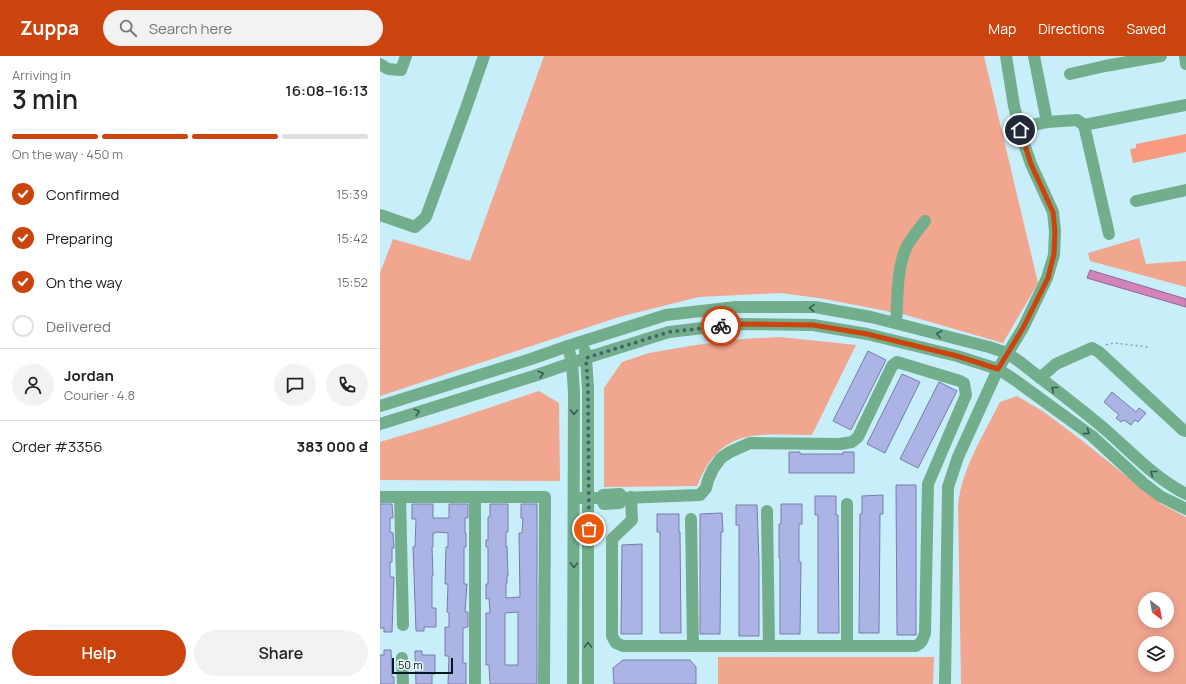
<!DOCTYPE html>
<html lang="en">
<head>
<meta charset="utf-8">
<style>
	:root { --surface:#fff; --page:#f2f2f2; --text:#222; --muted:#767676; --line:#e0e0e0; --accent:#cb440e }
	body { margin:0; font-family:Manrope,sans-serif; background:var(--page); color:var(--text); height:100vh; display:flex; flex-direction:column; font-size:15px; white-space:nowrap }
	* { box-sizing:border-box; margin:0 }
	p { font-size:13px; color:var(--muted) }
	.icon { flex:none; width:22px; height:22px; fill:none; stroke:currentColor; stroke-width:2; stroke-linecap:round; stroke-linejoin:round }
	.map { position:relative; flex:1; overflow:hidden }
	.sheet { display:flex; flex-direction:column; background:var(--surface); width:380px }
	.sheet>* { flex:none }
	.needle { width:26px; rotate:149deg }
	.tools { position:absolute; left:758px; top:536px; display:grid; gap:8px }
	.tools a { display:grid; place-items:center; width:36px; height:36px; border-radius:50%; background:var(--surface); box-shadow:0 2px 10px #0003; font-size:20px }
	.scale { position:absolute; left:12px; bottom:10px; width:61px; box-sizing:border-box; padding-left:4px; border:2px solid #011a21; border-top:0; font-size:11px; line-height:14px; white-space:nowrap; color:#011a21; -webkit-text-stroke:3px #e9f6fa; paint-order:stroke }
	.pin { position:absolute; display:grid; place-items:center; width:34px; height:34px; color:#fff; margin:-17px; border:2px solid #fff; border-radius:50%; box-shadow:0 1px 4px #0007 }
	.courier { position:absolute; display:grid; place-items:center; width:40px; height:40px; margin:-20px; border:3px solid #cb440e; border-radius:50%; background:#fff; color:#222; box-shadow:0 1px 5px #0007 }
	.overview em { font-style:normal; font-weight:600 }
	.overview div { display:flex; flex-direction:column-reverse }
	.overview { display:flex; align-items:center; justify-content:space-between; height:68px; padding:0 12px }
	h1 { font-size:26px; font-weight:600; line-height:30px }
	.bar { display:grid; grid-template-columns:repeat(4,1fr); gap:6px 4px; align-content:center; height:48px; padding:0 12px }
	.bar i { height:5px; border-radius:3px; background:var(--line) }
	.bar .on { background:var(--accent) }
	.bar p { grid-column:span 4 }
	.line { display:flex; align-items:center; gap:10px; padding:0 12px; border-top:1px solid var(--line) }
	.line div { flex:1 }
	.round { display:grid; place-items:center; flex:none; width:42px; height:42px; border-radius:21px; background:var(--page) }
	ol { padding:0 12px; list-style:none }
	li { display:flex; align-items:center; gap:12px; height:44px }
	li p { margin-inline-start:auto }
	li .icon { padding:4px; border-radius:50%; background:var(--accent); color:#fff; stroke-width:4 }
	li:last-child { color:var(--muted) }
	li i { width:22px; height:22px; border:2px solid var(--line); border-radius:50% }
	.action { display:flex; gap:8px; margin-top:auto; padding:8px 12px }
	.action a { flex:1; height:46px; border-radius:24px; background:var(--accent); color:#fff; font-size:16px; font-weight:600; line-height:46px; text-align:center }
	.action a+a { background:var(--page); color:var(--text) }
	header { display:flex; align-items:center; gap:24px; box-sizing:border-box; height:56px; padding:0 20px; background:var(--accent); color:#fff }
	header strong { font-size:19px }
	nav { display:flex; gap:22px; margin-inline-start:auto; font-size:14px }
	.search { width:280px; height:36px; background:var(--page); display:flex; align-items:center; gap:10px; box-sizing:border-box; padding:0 14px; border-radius:22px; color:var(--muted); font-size:15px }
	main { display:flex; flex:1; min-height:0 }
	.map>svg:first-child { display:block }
	.green { fill:#f1a68f; fill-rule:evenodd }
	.forest { fill:#f79a7d }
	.water { fill:#d283bb; stroke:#93648d }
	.building { fill:#acb3e5; stroke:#767caa; fill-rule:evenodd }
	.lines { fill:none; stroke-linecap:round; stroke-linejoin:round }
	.path { stroke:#82a4ae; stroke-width:1.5; stroke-dasharray:2 3; stroke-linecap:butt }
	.minor { stroke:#72ae8c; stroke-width:12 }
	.oneway { stroke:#345d51 }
	.done { stroke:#47646d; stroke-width:4; stroke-dasharray:0 7.2 }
	.route { stroke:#cb440e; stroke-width:5 }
</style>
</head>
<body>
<header>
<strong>Zuppa</strong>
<div class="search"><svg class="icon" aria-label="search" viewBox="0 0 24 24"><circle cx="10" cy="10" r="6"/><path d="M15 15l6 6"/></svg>Search here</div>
<nav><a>Map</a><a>Directions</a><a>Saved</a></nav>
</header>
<main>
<section class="sheet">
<div class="overview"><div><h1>3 min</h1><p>Arriving in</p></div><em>16:08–16:13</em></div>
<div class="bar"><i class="on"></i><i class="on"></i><i class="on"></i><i></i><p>On the way · 450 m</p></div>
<ol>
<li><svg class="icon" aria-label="check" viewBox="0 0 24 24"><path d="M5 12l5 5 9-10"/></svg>Confirmed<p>15:39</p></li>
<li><svg class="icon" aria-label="check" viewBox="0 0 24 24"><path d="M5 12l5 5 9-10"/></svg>Preparing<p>15:42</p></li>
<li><svg class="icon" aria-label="check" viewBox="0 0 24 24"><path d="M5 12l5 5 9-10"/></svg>On the way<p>15:52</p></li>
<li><i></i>Delivered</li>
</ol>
<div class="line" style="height:72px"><a class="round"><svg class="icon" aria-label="person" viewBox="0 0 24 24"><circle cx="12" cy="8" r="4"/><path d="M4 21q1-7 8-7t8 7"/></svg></a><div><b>Jordan</b><p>Courier · 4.8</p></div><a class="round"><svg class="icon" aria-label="chat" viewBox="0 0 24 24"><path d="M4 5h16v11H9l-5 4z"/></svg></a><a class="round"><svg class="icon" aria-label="phone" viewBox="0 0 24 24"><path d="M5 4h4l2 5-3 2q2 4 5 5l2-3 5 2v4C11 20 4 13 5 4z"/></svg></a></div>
<div class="line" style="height:52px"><div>Order #3356</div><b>383 000 ₫</b></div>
<div class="action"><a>Help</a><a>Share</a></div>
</section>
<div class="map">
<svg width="806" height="628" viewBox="0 0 806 628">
	<rect width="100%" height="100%" fill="#c8eef9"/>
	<g class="green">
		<path d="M164 0H604L658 227 623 287 526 259 445 243 401 237 319 241 239 261 0 340V217L13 183 90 205Z"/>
		<path d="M759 182 766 208 806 205V231L710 205 708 197Z"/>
		<path d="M400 281 476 289 432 379C377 379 341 370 317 430L224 431V332L242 306 269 297 316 289 362 283Z"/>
		<path d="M159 335 179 347 180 425 0 424V386L57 369Z"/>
		<path d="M637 340 664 356 700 383 781 448 806 461V628H581L578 449C582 412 604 378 620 346ZM765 543H787V565H765ZM765 587H787V609H765Z"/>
		<path d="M338 601H554L553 628H338Z"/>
	</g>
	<path class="forest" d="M806 78V96L753 107 750 93 756 92V88Z"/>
	<path class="water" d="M710 214 806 243V251L707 222Z"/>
	<g class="building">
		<path d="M488 295 506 304 471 374 453 365Z"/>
		<path d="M522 318 540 326 505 397 487 388Z"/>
		<path d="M559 326 577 335 538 412 520 403Z"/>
		<path d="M732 336 756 356 759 352 766 357 758 366 755 364 751 369 744 364 741 366 736 362 739 359 724 346Z"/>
		<path d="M409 396H420V398H463V396H474V417H409Z"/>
		<path d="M516 429H536V579H517Z"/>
		<path d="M503 439V458H500L499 577H479L480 458H482V440Z"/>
		<path d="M435 440H456V459H458L459 577H438V459H435Z"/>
		<path d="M0 448H12L13 462H10V476L13 477 14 492H12V506H10V521H14L12 576H4V572H0Z"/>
		<path d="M32 448H53V462H69V448H88V462H85V477H86V491H84V528H87L85 556H88V571L83 572V607H86V628H68L69 600H65V571H69V557L67 556 68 528H65L66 491H68V477L56 476V477H53V491H52L53 520H52V552H56V571H44V575H36L33 491H35L36 463H32Z"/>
		<path d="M110 448H128V476H126V491L127 490 128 520H127V527H126V542L140 541 139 477H142L143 462H141V448H157V628H110L109 609H106V557H110L109 542 106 543V528H108V491H106V484H108V461H110ZM138 556V609H125V557Z"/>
		<path d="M401 448H422V468H419V506H421L420 578H400V502H399V468H401Z"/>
		<path d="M356 449H377L379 506V580H359V469H356Z"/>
		<path d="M342 457 343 476H341L340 578H320V458Z"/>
		<path d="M277 458H299V476H300L301 577H280V476H277Z"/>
		<path d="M262 488V578H241L242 489Z"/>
		<path d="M4 594H11L12 621H14V628H0V599H4Z"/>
		<path d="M35 595H42V599H55V618H52V628H36Z"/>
		<path d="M243 604H310L316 611V628H234L233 612Z"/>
	</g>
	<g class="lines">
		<path class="path" d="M726 289 734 287 768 291"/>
		<g class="minor">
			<path d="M654 0 667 66"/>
			<path d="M805 0 806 8"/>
			<path d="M0 8 8 13 21 14 26 0"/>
			<path d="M690 18 725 10 781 0"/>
			<path d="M652 69 667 66 697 64 704 69 806 49"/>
			<path d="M704 69 729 178"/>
			<path d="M756 145 806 134"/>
			<path d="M0 159 35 171 46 161 86 52 104 0"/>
			<path d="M516 267C518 242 516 213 527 190 532 181 539 173 545 165"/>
			<path d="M188 290 192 307 194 336 193 628"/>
			<path d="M205 295 206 302 208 332V628"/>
			<path d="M660 322 676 308 712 292 719 296 803 374 806 375"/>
			<path d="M0 350 151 303 188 290 286 259 356 251H435L491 261 609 291 627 297 640 306C669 329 699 351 727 375 753 398 775 422 806 438"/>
			<path d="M0 368 157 319 206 302 289 276 357 268 433 269 487 278 577 300 618 313 635 324 712 380 763 427 780 440 806 453"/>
			<path d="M0 441H165L164 628"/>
			<path d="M20 441 23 569"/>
			<path d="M95 441V628"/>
			<path d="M194 442H221L223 439 240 438 243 442 320 439 326 432 328 424 333 413 341 402 350 396 370 387 460 388 472 386 478 381 512 310 517 306 580 325 584 327 586 339 548 428 545 577C543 583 542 587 536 590H243L236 587 232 580V483L252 464 251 441"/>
			<path d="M221 442 224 448 240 447 243 442"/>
			<path d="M387 455 389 590"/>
			<path d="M311 463 313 590"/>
			<path d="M467 590V448"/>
			<path d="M22 602 23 628"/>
			<path d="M565 628 568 431 578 401 618 313 643 272 667 222 674 199 675 175 673 156 651 108 643 85 634 50 626 0"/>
		</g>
	</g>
	<defs><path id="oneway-chevron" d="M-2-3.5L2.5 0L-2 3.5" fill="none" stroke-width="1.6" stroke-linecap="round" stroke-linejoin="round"/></defs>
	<g class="oneway">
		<use href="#oneway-chevron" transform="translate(432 252) rotate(-177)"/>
		<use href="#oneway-chevron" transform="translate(559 278) rotate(-166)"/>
		<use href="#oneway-chevron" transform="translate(161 318) rotate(-19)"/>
		<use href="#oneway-chevron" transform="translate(674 333) rotate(-141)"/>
		<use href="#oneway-chevron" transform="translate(37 356) rotate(-17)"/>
		<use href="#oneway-chevron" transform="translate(194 356) rotate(90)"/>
		<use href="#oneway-chevron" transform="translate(707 376) rotate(36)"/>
		<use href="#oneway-chevron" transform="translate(773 417) rotate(-141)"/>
		<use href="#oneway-chevron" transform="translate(194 509) rotate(91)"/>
		<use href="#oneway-chevron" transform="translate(208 589) rotate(-90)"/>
	</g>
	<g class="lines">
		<path class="done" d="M209 473 208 332 206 302 289 276 341 270"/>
		<path class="route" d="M341 270 357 268 433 269 487 278 577 300 618 313 643 272 668 222 674 198 675 175 673 156 651 108 640 74"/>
	</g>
</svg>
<div class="tools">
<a><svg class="needle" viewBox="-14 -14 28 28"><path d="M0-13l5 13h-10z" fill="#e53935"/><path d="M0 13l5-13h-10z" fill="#767676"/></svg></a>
<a><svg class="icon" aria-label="layers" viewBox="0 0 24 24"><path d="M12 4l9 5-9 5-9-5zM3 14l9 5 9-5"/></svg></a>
</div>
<div class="scale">50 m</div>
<div class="pin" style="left:209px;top:473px;background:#ea580c"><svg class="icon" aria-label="bag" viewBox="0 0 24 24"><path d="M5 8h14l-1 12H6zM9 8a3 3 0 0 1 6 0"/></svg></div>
<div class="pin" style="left:640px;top:74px;background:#1f2937"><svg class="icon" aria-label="home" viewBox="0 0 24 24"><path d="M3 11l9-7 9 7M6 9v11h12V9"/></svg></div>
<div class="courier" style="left:341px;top:270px"><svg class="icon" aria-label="bike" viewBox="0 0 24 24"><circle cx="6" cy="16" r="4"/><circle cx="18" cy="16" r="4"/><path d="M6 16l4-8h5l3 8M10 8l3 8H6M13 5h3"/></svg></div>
</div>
</main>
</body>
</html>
